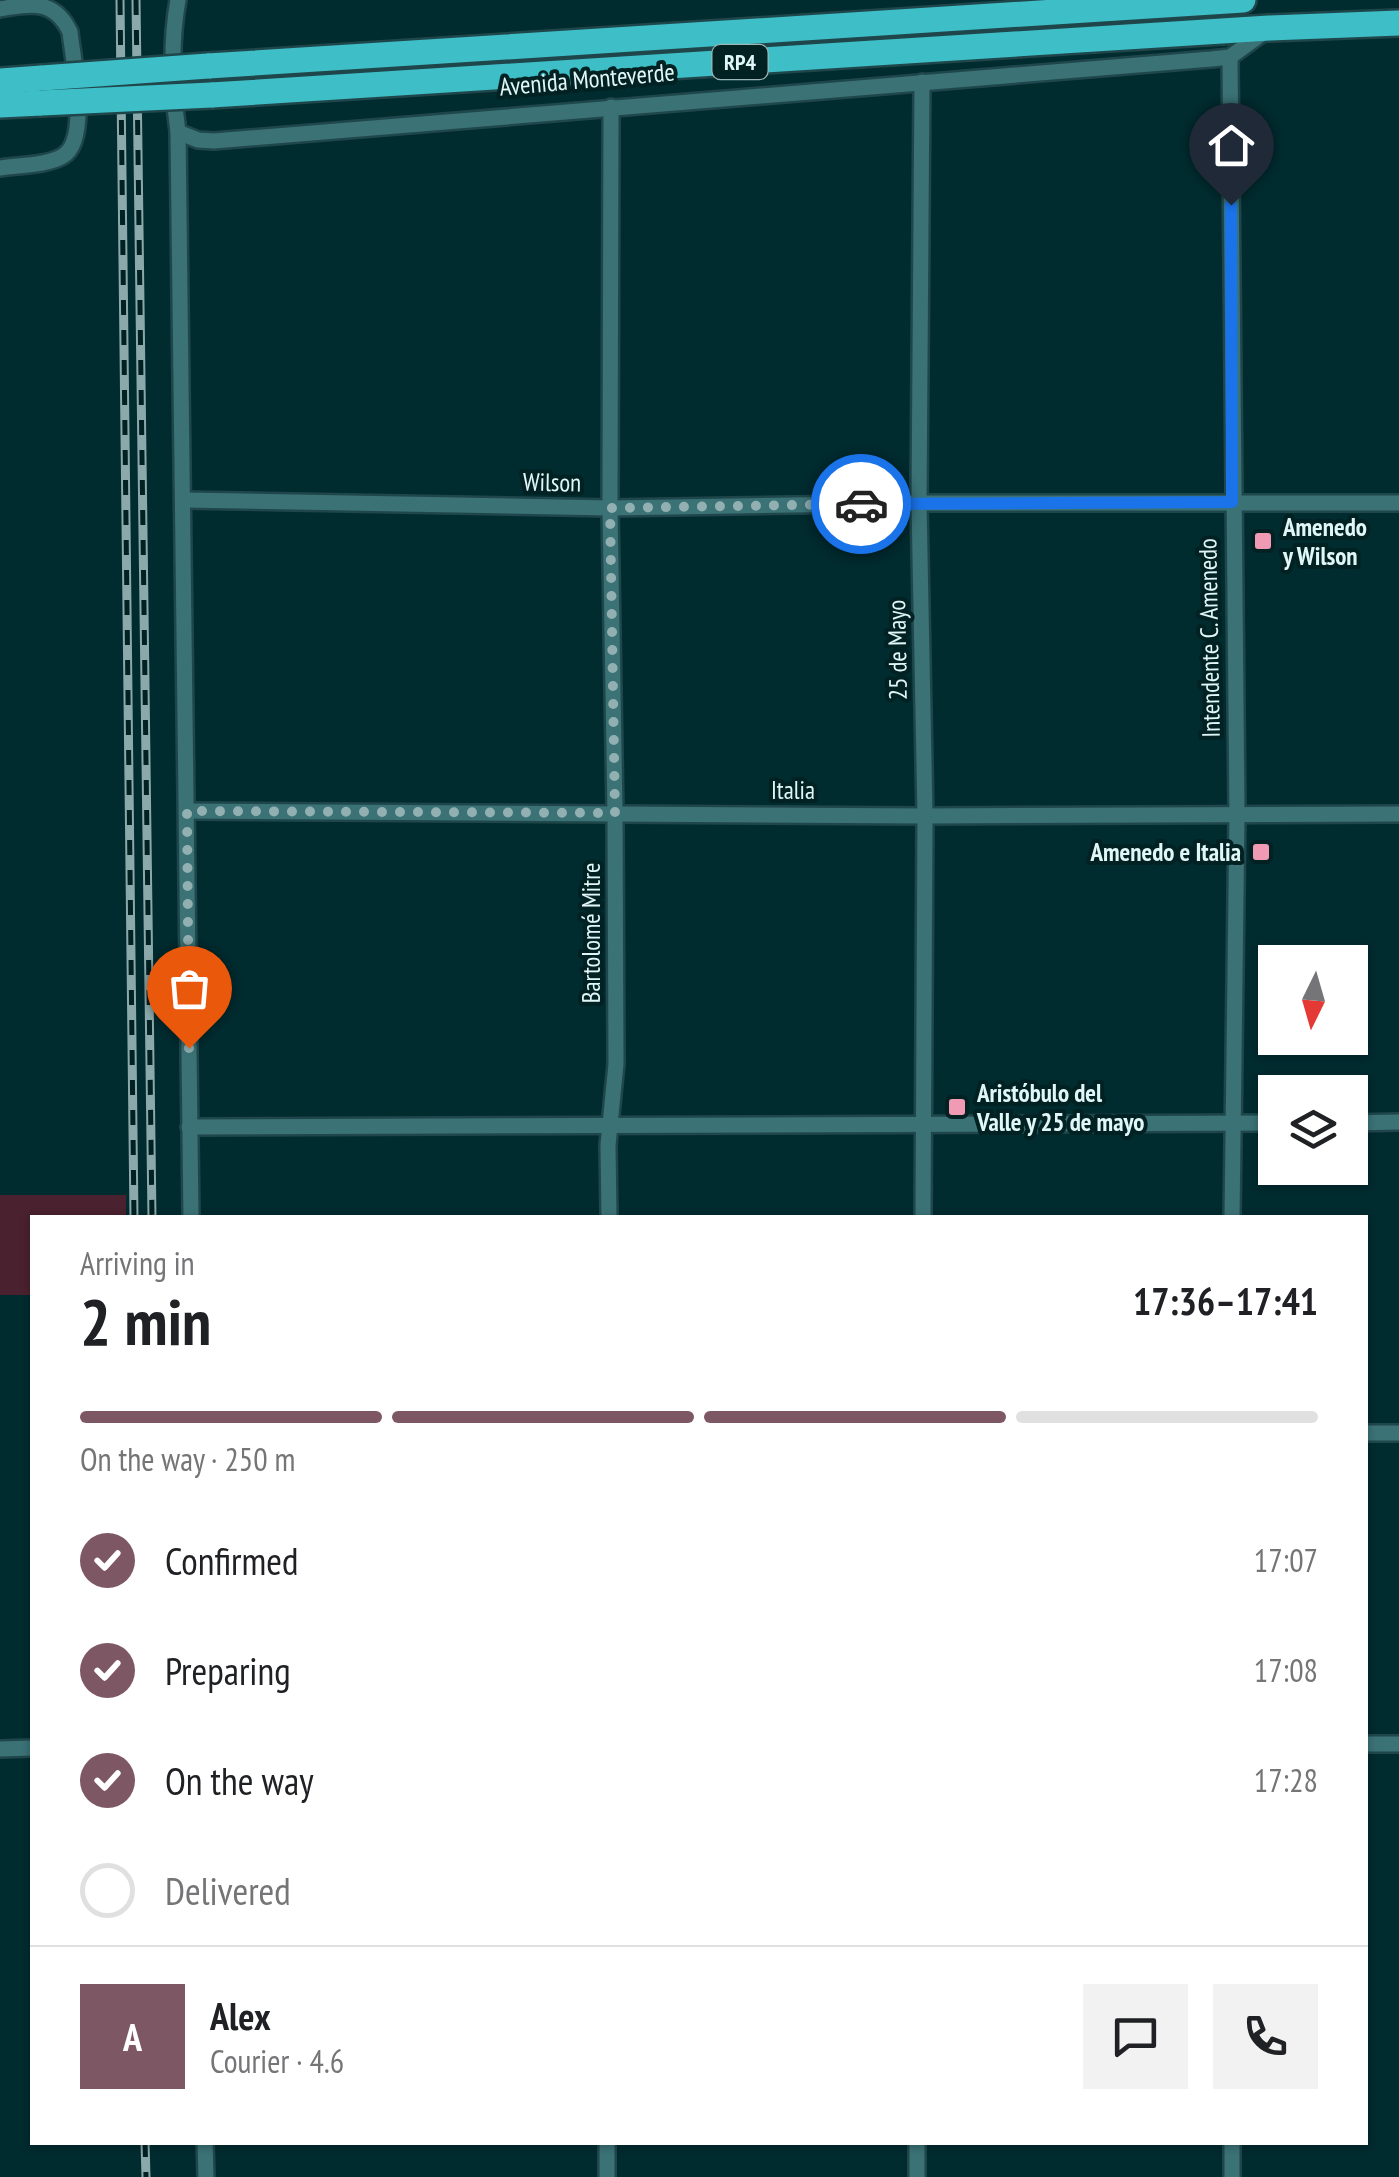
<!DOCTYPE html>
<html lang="en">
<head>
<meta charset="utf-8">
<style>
	:root { --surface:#fff; --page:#f2f2f2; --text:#202124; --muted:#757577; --line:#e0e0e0; --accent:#7e5764 }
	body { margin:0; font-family:"PT Sans Narrow",sans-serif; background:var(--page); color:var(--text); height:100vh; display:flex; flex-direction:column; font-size:38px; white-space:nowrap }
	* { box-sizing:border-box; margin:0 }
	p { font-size:32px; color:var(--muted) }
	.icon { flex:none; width:55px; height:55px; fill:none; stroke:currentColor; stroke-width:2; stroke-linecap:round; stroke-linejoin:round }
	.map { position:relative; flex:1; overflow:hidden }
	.details { position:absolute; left:30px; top:1215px; width:1338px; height:930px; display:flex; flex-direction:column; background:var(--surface); border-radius:0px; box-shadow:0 2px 8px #0004 }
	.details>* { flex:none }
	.needle { width:65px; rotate:185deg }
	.buttons { position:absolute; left:1258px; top:945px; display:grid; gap:20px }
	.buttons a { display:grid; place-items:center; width:110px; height:110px; border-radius:0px; background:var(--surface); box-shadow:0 2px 8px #0004; font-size:50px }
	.pin { position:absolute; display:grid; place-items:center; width:85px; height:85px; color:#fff; margin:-102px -42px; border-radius:50% 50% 50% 0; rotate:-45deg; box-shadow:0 0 10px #0007 }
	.pin .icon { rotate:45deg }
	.courier { position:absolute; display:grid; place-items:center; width:100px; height:100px; margin:-50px; border:8px solid #1a73e8; border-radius:50%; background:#fff; color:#222; box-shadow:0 2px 12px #0007 }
	.head em { font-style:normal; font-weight:700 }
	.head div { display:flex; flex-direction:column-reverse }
	.head { display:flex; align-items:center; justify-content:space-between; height:170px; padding:0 50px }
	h1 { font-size:65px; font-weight:700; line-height:75px }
	.bar { display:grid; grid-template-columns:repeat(4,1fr); gap:15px 10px; align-content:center; height:120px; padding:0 50px }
	.bar i { height:12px; border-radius:8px; background:var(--line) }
	.bar .active { background:var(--accent) }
	.bar p { grid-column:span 4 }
	.line { display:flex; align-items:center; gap:25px; padding:0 50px; border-top:2px solid var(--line) }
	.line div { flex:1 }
	.round { display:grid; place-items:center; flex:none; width:105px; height:105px; border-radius:0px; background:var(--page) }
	ol { padding:0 50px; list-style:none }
	li { display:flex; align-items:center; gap:30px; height:110px }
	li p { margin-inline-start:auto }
	li .icon { padding:10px; border-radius:50%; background:var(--accent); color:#fff; stroke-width:4 }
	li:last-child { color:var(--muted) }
	li i { width:55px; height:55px; border:5px solid var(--line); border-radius:50% }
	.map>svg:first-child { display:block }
	.green { fill:#4a212e }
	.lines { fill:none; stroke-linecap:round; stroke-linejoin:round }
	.minor-casing { stroke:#1f474b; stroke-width:20 }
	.primary-casing { stroke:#1f474b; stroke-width:30 }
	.minor { stroke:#3b7276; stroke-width:15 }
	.primary { stroke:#3ebfc8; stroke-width:25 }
	.rail-casing { stroke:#8ba9ab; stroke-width:9 }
	.rail { stroke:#012123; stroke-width:5; stroke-dasharray:15; stroke-linecap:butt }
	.primary-bridge-casing { stroke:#1f474b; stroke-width:30; stroke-linecap:butt }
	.primary-bridge { stroke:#3ebfc8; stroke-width:25 }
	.done { stroke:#92afb1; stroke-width:10; stroke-dasharray:0 18 }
	.route { stroke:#1a73e8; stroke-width:12 }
	.poi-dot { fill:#f19ab3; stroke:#012123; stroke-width:4 }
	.labels { text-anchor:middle; stroke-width:8; stroke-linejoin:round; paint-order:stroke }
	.shield { fill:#012123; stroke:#9db6b7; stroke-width:2.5 }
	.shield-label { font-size:22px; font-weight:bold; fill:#e0f6f7 }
	.street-label { font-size:25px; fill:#e0f6f7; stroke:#012123 }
	.poi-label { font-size:25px; font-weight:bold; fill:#e0f6f7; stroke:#012123; text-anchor:start }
</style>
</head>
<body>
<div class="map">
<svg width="1399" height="2177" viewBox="0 0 1399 2177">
	<rect width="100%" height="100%" fill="#002b2f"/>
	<path class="green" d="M0 1195H126V1217L32 1218V1295H0Z"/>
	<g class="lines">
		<g class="minor-casing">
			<g id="minor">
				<path d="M178 0C170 44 172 88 178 132L198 140 214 141 1211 59 1230 57 1267 30"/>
				<path d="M0 9C32 3 55 0 70 32 73 60 90 140 63 156 46 166 19 165 0 168"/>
				<path d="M1230 57 1237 814 1232 1218"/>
				<path d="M922 82 919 503 925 816 923 1218"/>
				<path d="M178 132 191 1218"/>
				<path d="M184 500 610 508 919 503H1399"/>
				<path d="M187 811 925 816 1399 814"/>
				<path d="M1350 1123 1399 1122"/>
				<path d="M189 1127 1275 1123"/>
				<path d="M609 1218 608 1145 616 1064 615 813 610 508 611 107"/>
				<path d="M1365 1433H1399"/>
				<path d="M1365 1744H1399"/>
				<path d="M0 1749 32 1748"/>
				<path d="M205 2142 206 2177"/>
				<path d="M1232 2142V2177"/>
				<path d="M607 2177V2142"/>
				<path d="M917 2177V2142"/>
			</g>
		</g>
		<g class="primary-casing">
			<g id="primary">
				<path d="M208 66 1243 0"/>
				<path d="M0 81 42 78"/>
				<path d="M211 95 1269 28 1399 23"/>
				<path d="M0 105 41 103"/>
			</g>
		</g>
		<use href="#minor" class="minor"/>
		<use href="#primary" class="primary"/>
		<g class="rail-casing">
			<g id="rail">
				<path d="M120 0 134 1218"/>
				<path d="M136 0 152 1218"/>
				<path d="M145 2142 146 2177"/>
			</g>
		</g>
		<use href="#rail" class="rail"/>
		<g class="primary-bridge-casing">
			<g id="primary-bridge">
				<path d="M42 78 208 66"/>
				<path d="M41 103 211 95"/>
			</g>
		</g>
		<use href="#primary-bridge" class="primary-bridge"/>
	</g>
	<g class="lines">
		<path class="done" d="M189 1048 187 811 615 813 610 508 861 504"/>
		<path class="route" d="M861 504 1232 502 1231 205"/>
	</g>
	<g class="poi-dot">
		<rect x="1253" y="531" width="20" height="20" rx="5"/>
		<rect x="1251" y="842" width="20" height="20" rx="5"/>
		<rect x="947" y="1097" width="20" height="20" rx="5"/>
	</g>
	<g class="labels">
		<rect class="shield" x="712.5" y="45" width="55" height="34" rx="8"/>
		<g class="shield-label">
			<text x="740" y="70">RP4</text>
		</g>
		<g class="street-label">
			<text transform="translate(587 79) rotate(-5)" y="9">Avenida Monteverde</text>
			<text transform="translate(552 482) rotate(1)" y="9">Wilson</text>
			<text transform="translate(1209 638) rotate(-91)" y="9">Intendente C. Amenedo</text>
			<text transform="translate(897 650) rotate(-91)" y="9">25 de Mayo</text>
			<text x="793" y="799">Italia</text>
			<text transform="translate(591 933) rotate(-90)" y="9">Bartolomé Mitre</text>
		</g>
		<g class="poi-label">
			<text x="1283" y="536">Amenedo<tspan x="1283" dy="29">y Wilson</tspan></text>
			<text x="1241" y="861" text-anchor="end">Amenedo e Italia</text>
			<text x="977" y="1102">Aristóbulo del<tspan x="977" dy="29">Valle y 25 de mayo</tspan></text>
		</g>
	</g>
</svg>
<div class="buttons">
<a><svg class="needle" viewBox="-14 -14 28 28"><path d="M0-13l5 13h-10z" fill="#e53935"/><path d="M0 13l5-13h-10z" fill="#757577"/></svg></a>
<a><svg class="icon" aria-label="layers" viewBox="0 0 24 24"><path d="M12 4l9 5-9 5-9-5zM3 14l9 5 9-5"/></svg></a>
</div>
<div class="pin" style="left:189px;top:1048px;background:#ea580c"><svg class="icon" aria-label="bag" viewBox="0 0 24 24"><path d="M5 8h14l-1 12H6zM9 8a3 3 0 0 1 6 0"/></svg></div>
<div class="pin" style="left:1231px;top:205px;background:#1f2937"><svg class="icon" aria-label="home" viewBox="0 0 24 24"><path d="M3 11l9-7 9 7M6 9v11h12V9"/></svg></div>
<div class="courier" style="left:861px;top:504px"><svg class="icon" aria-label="car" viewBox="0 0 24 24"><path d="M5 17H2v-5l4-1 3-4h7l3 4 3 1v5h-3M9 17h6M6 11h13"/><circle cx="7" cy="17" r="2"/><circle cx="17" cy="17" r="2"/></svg></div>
<section class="details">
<div class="head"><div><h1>2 min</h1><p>Arriving in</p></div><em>17:36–17:41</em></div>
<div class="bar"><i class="active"></i><i class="active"></i><i class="active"></i><i></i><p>On the way · 250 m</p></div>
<ol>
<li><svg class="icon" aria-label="check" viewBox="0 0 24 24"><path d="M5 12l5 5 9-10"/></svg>Confirmed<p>17:07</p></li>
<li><svg class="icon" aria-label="check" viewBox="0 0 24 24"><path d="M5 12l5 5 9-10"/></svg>Preparing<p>17:08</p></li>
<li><svg class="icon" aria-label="check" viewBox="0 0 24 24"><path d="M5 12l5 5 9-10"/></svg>On the way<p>17:28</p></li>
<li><i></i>Delivered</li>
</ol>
<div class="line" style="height:180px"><b class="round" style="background:var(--accent);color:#fff">A</b><div><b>Alex</b><p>Courier · 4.6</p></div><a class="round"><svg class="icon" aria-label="chat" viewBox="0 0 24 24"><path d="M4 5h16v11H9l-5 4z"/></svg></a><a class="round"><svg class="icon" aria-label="phone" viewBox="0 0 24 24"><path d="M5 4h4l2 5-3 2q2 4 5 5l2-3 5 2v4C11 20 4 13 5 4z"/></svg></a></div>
</section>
</div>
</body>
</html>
